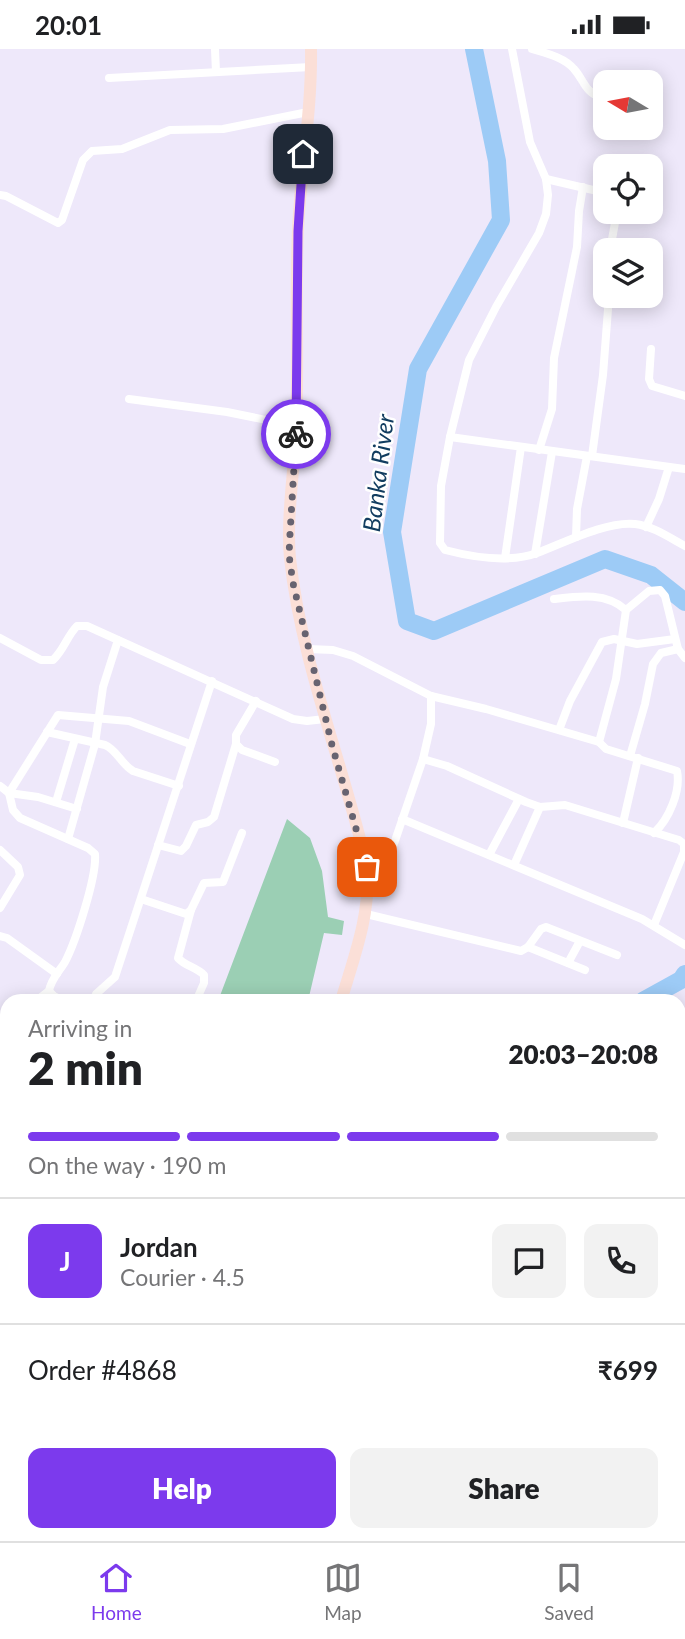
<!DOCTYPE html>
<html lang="en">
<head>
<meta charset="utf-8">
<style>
	:root { --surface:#fff; --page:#f2f2f2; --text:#202124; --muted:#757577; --line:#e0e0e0; --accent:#7c3aed }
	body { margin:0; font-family:Lato,sans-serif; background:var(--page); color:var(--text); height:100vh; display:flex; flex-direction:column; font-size:26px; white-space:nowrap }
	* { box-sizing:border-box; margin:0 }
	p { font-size:23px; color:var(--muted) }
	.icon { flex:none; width:38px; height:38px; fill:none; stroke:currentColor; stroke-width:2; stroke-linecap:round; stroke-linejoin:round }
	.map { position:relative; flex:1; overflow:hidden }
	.details { position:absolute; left:0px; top:945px; width:686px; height:548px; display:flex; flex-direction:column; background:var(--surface); border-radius:21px 21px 0 0; box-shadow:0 4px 18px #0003 }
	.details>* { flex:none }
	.needle { width:46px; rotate:280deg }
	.controls { position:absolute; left:593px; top:21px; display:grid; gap:14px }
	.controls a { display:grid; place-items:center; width:70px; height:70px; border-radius:14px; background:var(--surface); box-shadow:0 4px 18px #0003; font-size:35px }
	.pin { position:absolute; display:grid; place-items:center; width:60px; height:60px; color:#fff; margin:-30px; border-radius:14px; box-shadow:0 4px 10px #0006 }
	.courier { position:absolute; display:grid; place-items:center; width:70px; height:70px; margin:-35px; border:5px solid #7c3aed; border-radius:50%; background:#fff; color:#222; box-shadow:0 2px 9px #0007 }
	.headline em { font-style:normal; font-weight:800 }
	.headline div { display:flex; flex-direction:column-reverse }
	.headline { display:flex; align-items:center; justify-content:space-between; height:119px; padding:0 28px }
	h1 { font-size:46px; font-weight:800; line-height:52px }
	.bar { display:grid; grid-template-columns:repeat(4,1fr); gap:10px 7px; align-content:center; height:84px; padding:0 28px }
	.bar i { height:9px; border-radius:5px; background:var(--line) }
	.bar .current { background:var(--accent) }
	.bar p { grid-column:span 4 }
	.line { display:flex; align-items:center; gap:18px; padding:0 28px; border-top:2px solid var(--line) }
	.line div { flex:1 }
	.round { display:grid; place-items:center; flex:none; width:74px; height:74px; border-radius:14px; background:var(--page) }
	.button { display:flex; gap:14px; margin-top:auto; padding:14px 28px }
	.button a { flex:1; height:80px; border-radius:14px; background:var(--accent); color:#fff; font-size:28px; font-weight:800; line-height:80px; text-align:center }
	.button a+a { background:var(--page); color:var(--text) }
	.status { display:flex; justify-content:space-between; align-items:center; height:49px; padding:0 35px; background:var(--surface); direction:ltr }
	.status svg { height:19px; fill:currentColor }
	.dock { display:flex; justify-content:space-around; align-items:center; height:98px; border-top:2px solid var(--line); background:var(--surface); font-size:19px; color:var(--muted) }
	.dock a { display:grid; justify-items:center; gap:4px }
	.dock .current { color:var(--accent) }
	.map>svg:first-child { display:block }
	.green { fill:#9bcfb4 }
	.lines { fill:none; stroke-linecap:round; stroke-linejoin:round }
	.river { stroke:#9dcbf6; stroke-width:18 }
	.tertiary-tunnel { stroke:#c5bfcf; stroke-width:10; stroke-dasharray:10 5; stroke-linecap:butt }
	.minor { stroke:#fff; stroke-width:8 }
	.primary { stroke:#fbdfd7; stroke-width:12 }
	.rail { stroke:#423d49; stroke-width:2.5; stroke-dasharray:10 5; stroke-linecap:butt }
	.done { stroke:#676370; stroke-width:7; stroke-dasharray:0 12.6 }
	.route { stroke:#7c3aed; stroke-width:9 }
	.labels { text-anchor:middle; stroke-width:5; stroke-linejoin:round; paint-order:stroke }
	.water-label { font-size:24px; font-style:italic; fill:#123d60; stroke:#fff }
</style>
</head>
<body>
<div class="status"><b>20:01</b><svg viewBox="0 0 49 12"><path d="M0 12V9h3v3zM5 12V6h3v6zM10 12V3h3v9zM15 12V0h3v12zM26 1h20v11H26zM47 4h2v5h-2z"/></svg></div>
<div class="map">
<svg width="685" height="1492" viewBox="0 0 685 1492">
	<rect width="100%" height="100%" fill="#eee8fa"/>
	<path class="green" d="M287 770 310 789 322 822 328 868 344 872 342 886 324 884 308 952H218Z"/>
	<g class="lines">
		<g class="river">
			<path d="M474 0 497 112 501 171 418 320 392 483 407 572 434 582 605 510 651 526 685 553"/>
			<path d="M643 952 681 931 685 925"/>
			<path d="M679 1477 685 1483"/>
		</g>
		<path class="tertiary-tunnel" d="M679 1413 684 1420"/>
		<g class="minor">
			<path d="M215 0 216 23"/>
			<path d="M512 0 530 93 546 130 548 146 546 165 539 184 496 258 469 311 450 388 685 420"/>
			<path d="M532 0C545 4 564 8 574 20 584 31 585 44 601 48"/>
			<path d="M109 29 311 18"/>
			<path d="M546 130 606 144"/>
			<path d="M0 146 6 147 58 174 62 171 83 111 92 102 122 100 170 81 223 80 308 63"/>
			<path d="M610 201 617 163"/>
			<path d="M651 300 649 330 652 337 685 347"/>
			<path d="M129 350 227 363 296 377"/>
			<path d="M450 388 441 437 440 494 445 501C472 508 510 514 537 504 564 494 606 472 635 475 653 477 670 489 685 497"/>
			<path d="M539 401 552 360 554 309 577 198 579 162 583 138"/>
			<path d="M592 407 603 326 609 247"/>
			<path d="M646 478 659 450 669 418"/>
			<path d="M576 488 577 460 587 407"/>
			<path d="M535 505 552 403"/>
			<path d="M505 509 521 398"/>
			<path d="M554 550C579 547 606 543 626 561L616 630 599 693 606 700 677 722C681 742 669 770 654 784"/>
			<path d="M626 561 649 542 660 541 665 547 678 600 685 609"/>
			<path d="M0 589 41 611H53C64 601 67 587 77 577H87L293 670 307 672 325 670"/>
			<path d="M308 600 333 601 353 607 431 647 486 660 599 693"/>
			<path d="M256 652 236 686V695L242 701 275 713"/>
			<path d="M559 681 570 652 602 593 614 590 637 595 675 590"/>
			<path d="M47 683 105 696C117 701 121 715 133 722L179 737"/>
			<path d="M630 707 645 655 653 615 661 604 678 600"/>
			<path d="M423 710 447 717 526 753 540 758 565 756 679 791 684 795V803L654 876"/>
			<path d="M0 737 9 744 13 761 20 769 88 799 95 805C97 827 76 892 65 913 59 923 51 930 49 942L54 947 64 952"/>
			<path d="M56 753 75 690"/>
			<path d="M77 760 38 748 9 744 58 666 129 672 190 695"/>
			<path d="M402 770 642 870 685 896"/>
			<path d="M623 774 638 709"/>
			<path d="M68 790 95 695 103 638 118 591"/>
			<path d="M158 796 181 802 186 797 196 776 208 773 214 768 236 695"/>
			<path d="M0 801 18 818 20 826 0 859"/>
			<path d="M489 806 519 750"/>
			<path d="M514 816 540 758"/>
			<path d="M369 840 386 818 423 710 431 675V647"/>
			<path d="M141 850 186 865 191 861 204 834 223 833 242 784"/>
			<path d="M191 861 178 909C185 917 196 918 204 926V934L196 952"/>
			<path d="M366 865 521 902 528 898 541 880 546 878 617 906"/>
			<path d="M0 887 7 889 57 925"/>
			<path d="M528 898 585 921"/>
			<path d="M568 914 580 892"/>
			<path d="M36 952 49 942"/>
			<path d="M93 952 96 945 115 928 212 632"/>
			<path d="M0 989 7 980"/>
			<path d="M0 997 7 1003"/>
			<path d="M679 1025 685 1015"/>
			<path d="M679 1097 685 1100"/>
			<path d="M679 1148 685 1139"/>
			<path d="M7 1165 0 1173 7 1181"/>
			<path d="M679 1200 685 1202"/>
			<path d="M0 1266 7 1265"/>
			<path d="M679 1276 685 1269"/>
			<path d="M684 1420 685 1421"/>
			<path d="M0 1424 7 1412"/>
			<path d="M134 1486 150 1492"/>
			<path d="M8 1492 11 1486"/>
			<path d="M58 1492 61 1486"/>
			<path d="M114 1492 119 1486"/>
			<path d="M247 1492 249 1486"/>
			<path d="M295 1492 298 1486"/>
			<path d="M348 1492 352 1486"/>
			<path d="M407 1492 414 1486"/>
		</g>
		<g class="primary">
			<path d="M311 0C312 60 301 120 298 180 295 246 299 311 296 377 295 417 286 470 290 509 301 613 344 717 367 818 371 865 354 908 341 952"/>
			<path d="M197 1492 198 1486"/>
		</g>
		<g class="rail">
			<path d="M679 1327 685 1321"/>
			<path d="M679 1384 685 1378"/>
			<path d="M508 1492 514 1486"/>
			<path d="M569 1492 575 1486"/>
		</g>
	</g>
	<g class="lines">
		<path class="done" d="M296 385 290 485 289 506 293 534 332 696 367 818"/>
		<path class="route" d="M296 385 298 182 303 105"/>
	</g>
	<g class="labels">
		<g class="water-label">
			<text transform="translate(379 424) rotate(-83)" y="8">Banka River</text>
		</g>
	</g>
</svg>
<div class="controls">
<a><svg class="needle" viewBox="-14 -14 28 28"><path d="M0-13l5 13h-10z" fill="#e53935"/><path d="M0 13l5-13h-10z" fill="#757577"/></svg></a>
<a><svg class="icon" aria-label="locate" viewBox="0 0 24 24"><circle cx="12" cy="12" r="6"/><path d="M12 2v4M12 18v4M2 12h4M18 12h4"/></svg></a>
<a><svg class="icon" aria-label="layers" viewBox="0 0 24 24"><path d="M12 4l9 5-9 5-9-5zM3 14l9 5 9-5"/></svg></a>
</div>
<div class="pin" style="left:367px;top:818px;background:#ea580c"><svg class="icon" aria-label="bag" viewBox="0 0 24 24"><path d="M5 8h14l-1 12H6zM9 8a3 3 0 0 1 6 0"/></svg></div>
<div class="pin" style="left:303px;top:105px;background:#1f2937"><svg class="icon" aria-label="home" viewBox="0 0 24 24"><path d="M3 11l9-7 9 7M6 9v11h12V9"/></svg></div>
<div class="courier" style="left:296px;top:385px"><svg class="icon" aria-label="bike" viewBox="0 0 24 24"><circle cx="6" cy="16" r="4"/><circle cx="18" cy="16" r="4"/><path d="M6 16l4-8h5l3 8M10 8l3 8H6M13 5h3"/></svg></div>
<section class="details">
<div class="headline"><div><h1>2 min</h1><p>Arriving in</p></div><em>20:03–20:08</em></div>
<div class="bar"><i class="current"></i><i class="current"></i><i class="current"></i><i></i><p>On the way · 190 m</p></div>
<div class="line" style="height:126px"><b class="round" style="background:var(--accent);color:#fff">J</b><div><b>Jordan</b><p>Courier · 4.5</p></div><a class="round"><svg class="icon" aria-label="chat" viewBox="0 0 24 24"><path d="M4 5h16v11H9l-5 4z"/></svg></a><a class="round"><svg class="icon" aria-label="phone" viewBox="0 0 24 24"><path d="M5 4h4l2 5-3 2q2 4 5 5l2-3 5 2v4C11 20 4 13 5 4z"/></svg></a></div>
<div class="line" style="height:91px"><div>Order #4868</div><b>₹699</b></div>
<div class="button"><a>Help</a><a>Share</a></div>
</section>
</div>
<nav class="dock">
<a class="current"><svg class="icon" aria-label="home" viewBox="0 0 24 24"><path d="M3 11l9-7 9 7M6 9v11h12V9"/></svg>Home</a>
<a><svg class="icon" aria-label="map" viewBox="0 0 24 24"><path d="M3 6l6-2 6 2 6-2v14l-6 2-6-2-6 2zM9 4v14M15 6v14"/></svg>Map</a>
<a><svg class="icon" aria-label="saved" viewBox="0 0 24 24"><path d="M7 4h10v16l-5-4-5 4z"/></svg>Saved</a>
</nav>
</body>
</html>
